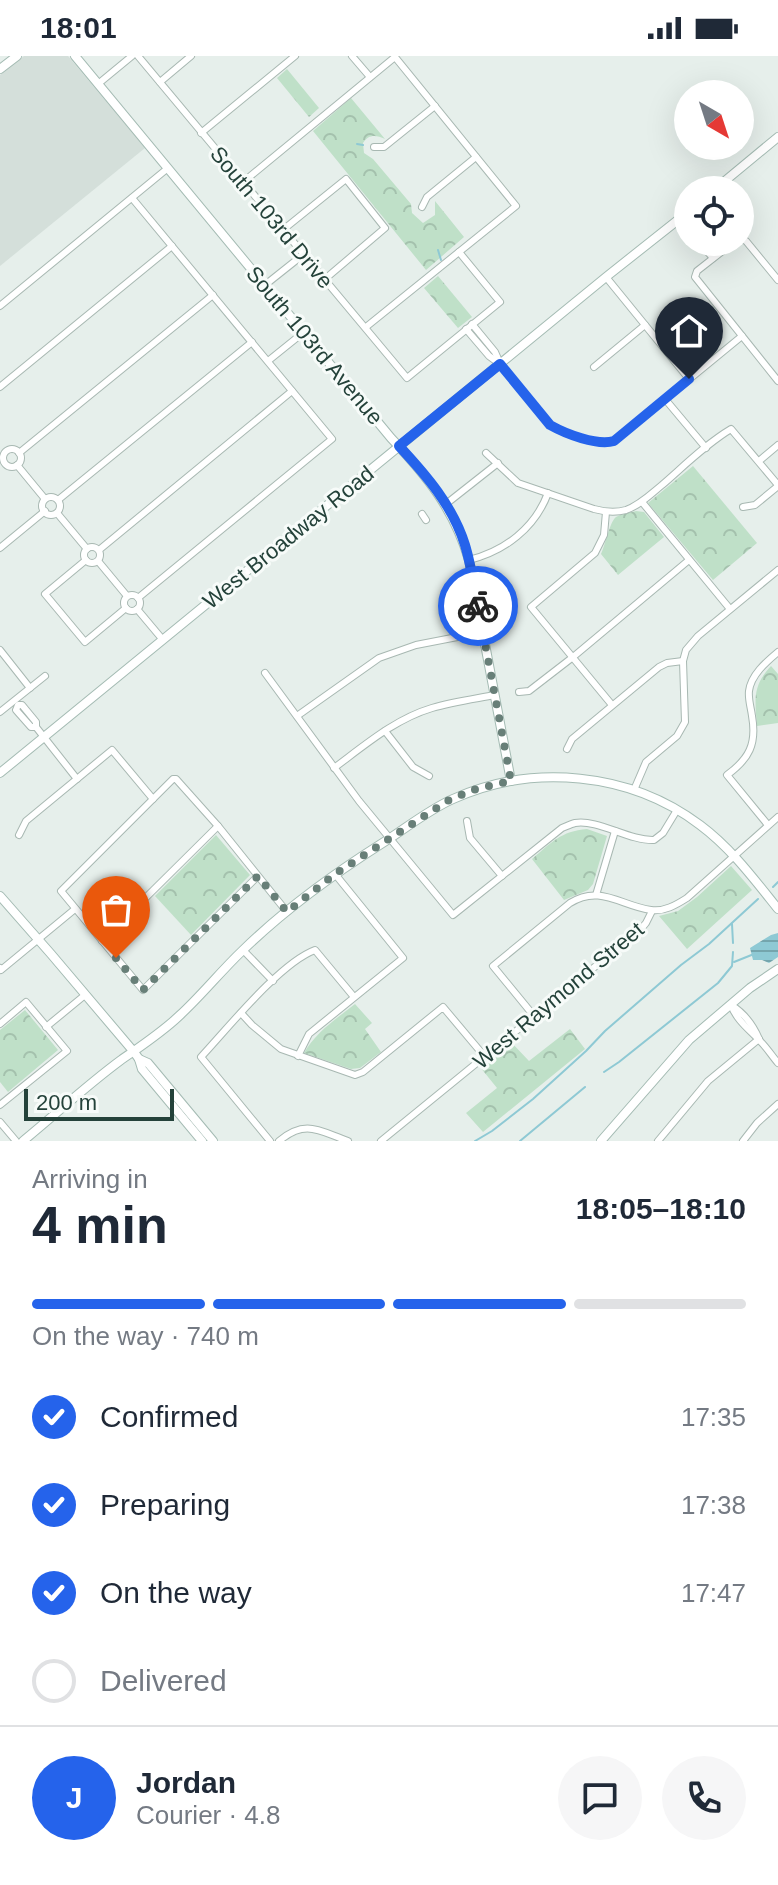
<!DOCTYPE html>
<html lang="en">
<head>
<meta charset="utf-8">
<style>
	:root { --surface:#fff; --page:#f6f6f7; --text:#1f2937; --muted:#747a83; --line:#e0e1e3; --accent:#2563eb }
	body { margin:0; font-family:Arial,sans-serif; background:var(--page); color:var(--text); height:100vh; display:flex; flex-direction:column; font-size:30px; white-space:nowrap }
	* { box-sizing:border-box; margin:0 }
	p { font-size:26px; color:var(--muted) }
	.icon { flex:none; width:44px; height:44px; fill:none; stroke:currentColor; stroke-width:2; stroke-linecap:round; stroke-linejoin:round }
	.map { position:relative; height:1085px; overflow:hidden }
	.drawer { display:flex; flex-direction:column; background:var(--surface); flex:1 }
	.drawer>* { flex:none }
	.needle { width:52px; rotate:141deg }
	.buttons { position:absolute; left:674px; top:24px; display:grid; gap:16px }
	.buttons a { display:grid; place-items:center; width:80px; height:80px; border-radius:50%; background:var(--surface); box-shadow:0 8px 32px #0002; font-size:40px }
	.scale { position:absolute; left:24px; bottom:20px; width:150px; box-sizing:border-box; padding-left:8px; border:4px solid #24423a; border-top:0; font-size:22px; line-height:28px; white-space:nowrap; color:#24423a; -webkit-text-stroke:6px #f7fbf9; paint-order:stroke }
	.pin { position:absolute; display:grid; place-items:center; width:68px; height:68px; color:#fff; margin:-82px -34px; border-radius:50% 50% 50% 0; rotate:-45deg; box-shadow:0 0 8px #0007 }
	.pin .icon { rotate:45deg }
	.courier { position:absolute; display:grid; place-items:center; width:80px; height:80px; margin:-40px; border:6px solid #2563eb; border-radius:50%; background:#fff; color:#222; box-shadow:0 2px 10px #0007 }
	.summary em { font-style:normal; font-weight:800 }
	.summary div { display:flex; flex-direction:column-reverse }
	.summary { display:flex; align-items:center; justify-content:space-between; height:136px; padding:0 32px }
	h1 { font-size:52px; font-weight:800; line-height:60px }
	.bar { display:grid; grid-template-columns:repeat(4,1fr); gap:12px 8px; align-content:center; height:96px; padding:0 32px }
	.bar i { height:10px; border-radius:6px; background:var(--line) }
	.bar .on { background:var(--accent) }
	.bar p { grid-column:span 4 }
	.line { display:flex; align-items:center; gap:20px; padding:0 32px; border-top:2px solid var(--line) }
	.line div { flex:1 }
	.round { display:grid; place-items:center; flex:none; width:84px; height:84px; border-radius:42px; background:var(--page) }
	ol { padding:0 32px; list-style:none }
	li { display:flex; align-items:center; gap:24px; height:88px }
	li p { margin-inline-start:auto }
	li .icon { padding:8px; border-radius:50%; background:var(--accent); color:#fff; stroke-width:4 }
	li:last-child { color:var(--muted) }
	li i { width:44px; height:44px; border:4px solid var(--line); border-radius:50% }
	.status { display:flex; justify-content:space-between; align-items:center; height:56px; padding:0 40px; background:var(--surface); direction:ltr }
	.status svg { height:22px; fill:currentColor }
	.map>svg:first-child { display:block }
	.built { fill:#d4dfda }
	.park { fill:url(#park-crowns) }
	.water { fill:url(#water-rules) }
	.lines { fill:none; stroke-linecap:round; stroke-linejoin:round }
	.stream { stroke:#8ec9d4; stroke-width:2 }
	.street-casing { stroke:#a8b8b2; stroke-width:8 }
	.secondary-casing { stroke:#a4bbb3; stroke-width:10 }
	.street { stroke:#fff; stroke-width:6 }
	.secondary { stroke:#fff; stroke-width:8 }
	.done { stroke:#687f78; stroke-width:8; stroke-dasharray:0 14.4 }
	.route { stroke:#2563eb; stroke-width:10 }
	.labels { text-anchor:middle; stroke-width:6; stroke-linejoin:round; paint-order:stroke }
	.street-label { font-size:22px; fill:#24423a; stroke:#f7fbf9 }
</style>
</head>
<body>
<div class="status"><b>18:01</b><svg viewBox="0 0 49 12"><path d="M0 12V9h3v3zM5 12V6h3v6zM10 12V3h3v9zM15 12V0h3v12zM26 1h20v11H26zM47 4h2v5h-2z"/></svg></div>
<div class="map">
<svg width="778" height="1085" viewBox="0 0 778 1085">
	<defs>
		<pattern id="park-crowns" width="20" height="18" patternUnits="userSpaceOnUse" patternTransform="scale(2)"><rect width="20" height="18" fill="#bfe0c8"/><path d="M2 6a3 3 0 1 1 6 0M12 15a3 3 0 1 1 6 0" fill="none" stroke="#a4c1ad"/></pattern>
		<pattern id="water-rules" width="6" height="5" patternUnits="userSpaceOnUse" patternTransform="scale(2)"><rect width="6" height="5" fill="#8ec9d4"/><path d="M0 2.5h6" fill="none" stroke="#74a5ad"/></pattern>
	</defs>
	<rect width="100%" height="100%" fill="#e6efeb"/>
	<path class="built" d="M24 0H68L145 92 0 210V19Z"/>
	<g class="park">
		<path d="M287 13 319 52 309 61 277 22Z"/>
		<path d="M351 42 385 83C376 79 369 78 363 87L364 97 373 103 411 148 412 157 423 167 435 159V145L464 181 426 214 313 75Z"/>
		<path d="M438 220 472 261 458 272 424 232Z"/>
		<path d="M693 410 757 487 713 524 648 447Z"/>
		<path d="M636 455 644 456 664 481 618 519 601 498C605 490 610 465 616 461 621 458 630 457 636 455Z"/>
		<path d="M771 610 778 618V667L757 670C755 644 752 630 771 610Z"/>
		<path d="M587 773 607 780 593 828 588 834 564 844 532 803C551 787 561 775 587 773Z"/>
		<path d="M216 779 250 819 191 879 155 840Z"/>
		<path d="M731 810 752 834 687 893 659 860 678 855 697 841Z"/>
		<path d="M355 948 372 967 365 973 381 996 360 1012 351 1013 304 997C316 976 336 963 355 948Z"/>
		<path d="M25 954 58 994 8 1036 0 1026V974Z"/>
		<path d="M570 973 585 993 483 1076 466 1057 497 1032 480 1011 511 986 529 1005Z"/>
	</g>
	<path class="water" d="M778 877V901L769 907 762 904H753L750 892 771 879Z"/>
	<g class="lines">
		<g class="stream">
			<path d="M357 88 363 89"/>
			<path d="M438 194 441 204"/>
			<path d="M773 831 778 826"/>
			<path d="M732 868 733 887"/>
			<path d="M734 906 754 898"/>
			<path d="M604 1016 619 1006 718 927 732 910 733 896"/>
			<path d="M475 1085 492 1075 533 1043 586 995 605 975 681 909 709 888 758 843"/>
			<path d="M520 1085 585 1031"/>
		</g>
		<g class="street-casing">
			<g id="street">
				<path d="M138 0 407 322 500 246 459 196"/>
				<path d="M352 0 370 21"/>
				<path d="M160 26 191 0"/>
				<path d="M98 28 132 0"/>
				<path d="M201 77 295 0"/>
				<path d="M374 91H384L435 50"/>
				<path d="M242 127 395 1 516 150 366 271"/>
				<path d="M132 142 332 383 138 542"/>
				<path d="M422 151 427 141 476 101"/>
				<path d="M682 161 688 173"/>
				<path d="M284 173 346 123 385 172 325 223"/>
				<path d="M740 183 746 185 778 224"/>
				<path d="M699 186 713 202"/>
				<path d="M708 186 718 198"/>
				<path d="M734 186 697 215 695 221 778 325"/>
				<path d="M606 221 689 323"/>
				<path d="M265 229 304 198"/>
				<path d="M0 250 168 112"/>
				<path d="M472 268 495 296 499 305"/>
				<path d="M466 273 489 300 500 308 550 369C565 378 597 390 614 385L742 280"/>
				<path d="M268 305 304 276"/>
				<path d="M594 311 645 269"/>
				<path d="M0 331 172 190"/>
				<path d="M665 343 706 392"/>
				<circle cx="12" cy="402" r="9"/>
				<path d="M19 397 213 239"/>
				<path d="M486 397 518 427 594 453C605 456 615 457 626 454 640 449 651 438 662 429 684 410 706 388 731 373L778 429"/>
				<path d="M759 405 778 389"/>
				<path d="M17 409 45 443"/>
				<circle cx="51" cy="450" r="9"/>
				<path d="M58 444 252 286"/>
				<path d="M642 446 730 553"/>
				<path d="M446 448 498 407"/>
				<path d="M743 451 755 449 778 430"/>
				<path d="M606 456 604 479 595 497 531 551 612 649"/>
				<path d="M57 457 87 493"/>
				<path d="M422 458 426 464"/>
				<circle cx="92" cy="499" r="8"/>
				<path d="M0 492 45 455"/>
				<path d="M99 494 292 335"/>
				<path d="M86 504 45 538 85 586 126 552"/>
				<path d="M469 504C505 495 535 472 548 437"/>
				<path d="M98 505 127 540"/>
				<circle cx="132" cy="547" r="8"/>
				<path d="M137 553 163 584"/>
				<path d="M0 594 30 632"/>
				<path d="M265 617 359 745 453 859 562 772C567 770 571 768 575 767 598 763 629 785 654 784L663 777 677 754"/>
				<path d="M519 636 529 635 573 601 689 504"/>
				<path d="M0 656 45 620"/>
				<path d="M297 660 379 602 416 589 483 576"/>
				<path d="M36 671H31L16 654 18 649H22L36 666V671L77 723"/>
				<path d="M385 675 413 711 429 720"/>
				<path d="M567 693 572 683 659 611 667 607 683 605"/>
				<path d="M334 712C365 689 395 663 432 652 452 646 474 643 495 639"/>
				<path d="M634 734 646 706 677 680 685 666 683 605 686 594 698 580 778 514"/>
				<path d="M467 765 470 782 502 820"/>
				<path d="M768 769 727 719C749 703 757 688 752 660 751 652 748 643 749 635 751 619 766 606 778 596"/>
				<path d="M19 779 26 765 112 694 153 743"/>
				<path d="M258 820 143 934 61 835 173 723H176L218 770 287 856"/>
				<path d="M596 839 615 775"/>
				<path d="M102 885 218 770"/>
				<path d="M243 894 273 925"/>
				<path d="M0 912 1 914 75 853"/>
				<path d="M731 949C737 965 750 974 761 986 767 992 772 1000 778 1007"/>
				<path d="M731 949C744 957 753 969 759 983"/>
				<path d="M241 957 252 969 281 993 355 1019 363 1016 443 951 485 1001"/>
				<path d="M534 960 493 910 570 847C600 828 621 850 651 854 664 856 676 849 687 842L778 761"/>
				<path d="M0 968 26 946 67 995 0 1049"/>
				<path d="M46 971 85 939"/>
				<path d="M298 1000 309 978 403 902 335 818"/>
				<path d="M0 1066 16 1085"/>
				<path d="M270 1085 201 1001C228 972 280 907 315 894L354 941"/>
				<path d="M279 1085C306 1063 319 1075 348 1085"/>
				<path d="M381 1085 640 874 646 867 652 855"/>
				<path d="M658 1085 708 1025 759 983"/>
				<path d="M743 1085 757 1067 778 1048"/>
			</g>
		</g>
		<g class="secondary-casing">
			<g id="secondary">
				<path d="M75 0 391 382C427 420 454 453 469 504L511 725"/>
				<path d="M0 13 17 0"/>
				<path d="M714 134 778 81"/>
				<path d="M0 717 606 221 688 156"/>
				<path d="M0 840 51 898 134 996 139 1003 142 1013 202 1085"/>
				<path d="M139 1003 148 1007 213 1085"/>
				<path d="M23 1085C56 1058 87 1029 121 1004 141 990 161 977 179 960 201 940 220 916 242 895 284 854 332 819 381 788 405 773 428 754 453 743 532 707 630 716 700 769 731 792 754 823 778 853"/>
				<path d="M601 1085 689 984 750 932 778 913"/>
			</g>
		</g>
		<use href="#street" class="street"/>
		<use href="#secondary" class="secondary"/>
	</g>
	<g class="lines">
		<path class="done" d="M116 902 143 934 258 820 287 856 335 818 449 744 476 733 511 725 478 550"/>
		<path class="route" d="M478 550C474 530 471 509 465 489 453 450 426 419 399 390L500 308 550 369C566 378 597 390 614 385L689 323"/>
	</g>
	<g class="labels">
		<g class="street-label">
			<text transform="translate(272 161) rotate(50)" y="8">South 103rd Drive</text>
			<text transform="translate(315 289) rotate(50)" y="8">South 103rd Avenue</text>
			<text transform="translate(288 481) rotate(-39)" y="8">West Broadway Road</text>
			<text transform="translate(558 939) rotate(-40)" y="8">West Raymond Street</text>
		</g>
	</g>
</svg>
<div class="buttons">
<a><svg class="needle" viewBox="-14 -14 28 28"><path d="M0-13l5 13h-10z" fill="#e53935"/><path d="M0 13l5-13h-10z" fill="#747a83"/></svg></a>
<a><svg class="icon" aria-label="locate" viewBox="0 0 24 24"><circle cx="12" cy="12" r="6"/><path d="M12 2v4M12 18v4M2 12h4M18 12h4"/></svg></a>
</div>
<div class="scale">200 m</div>
<div class="pin" style="left:116px;top:902px;background:#ea580c"><svg class="icon" aria-label="bag" viewBox="0 0 24 24"><path d="M5 8h14l-1 12H6zM9 8a3 3 0 0 1 6 0"/></svg></div>
<div class="pin" style="left:689px;top:323px;background:#1f2937"><svg class="icon" aria-label="home" viewBox="0 0 24 24"><path d="M3 11l9-7 9 7M6 9v11h12V9"/></svg></div>
<div class="courier" style="left:478px;top:550px"><svg class="icon" aria-label="bike" viewBox="0 0 24 24"><circle cx="6" cy="16" r="4"/><circle cx="18" cy="16" r="4"/><path d="M6 16l4-8h5l3 8M10 8l3 8H6M13 5h3"/></svg></div>
</div>
<section class="drawer">
<div class="summary"><div><h1>4 min</h1><p>Arriving in</p></div><em>18:05–18:10</em></div>
<div class="bar"><i class="on"></i><i class="on"></i><i class="on"></i><i></i><p>On the way · 740 m</p></div>
<ol>
<li><svg class="icon" aria-label="check" viewBox="0 0 24 24"><path d="M5 12l5 5 9-10"/></svg>Confirmed<p>17:35</p></li>
<li><svg class="icon" aria-label="check" viewBox="0 0 24 24"><path d="M5 12l5 5 9-10"/></svg>Preparing<p>17:38</p></li>
<li><svg class="icon" aria-label="check" viewBox="0 0 24 24"><path d="M5 12l5 5 9-10"/></svg>On the way<p>17:47</p></li>
<li><i></i>Delivered</li>
</ol>
<div class="line" style="height:144px"><b class="round" style="background:var(--accent);color:#fff">J</b><div><b>Jordan</b><p>Courier · 4.8</p></div><a class="round"><svg class="icon" aria-label="chat" viewBox="0 0 24 24"><path d="M4 5h16v11H9l-5 4z"/></svg></a><a class="round"><svg class="icon" aria-label="phone" viewBox="0 0 24 24"><path d="M5 4h4l2 5-3 2q2 4 5 5l2-3 5 2v4C11 20 4 13 5 4z"/></svg></a></div>
</section>
</body>
</html>
